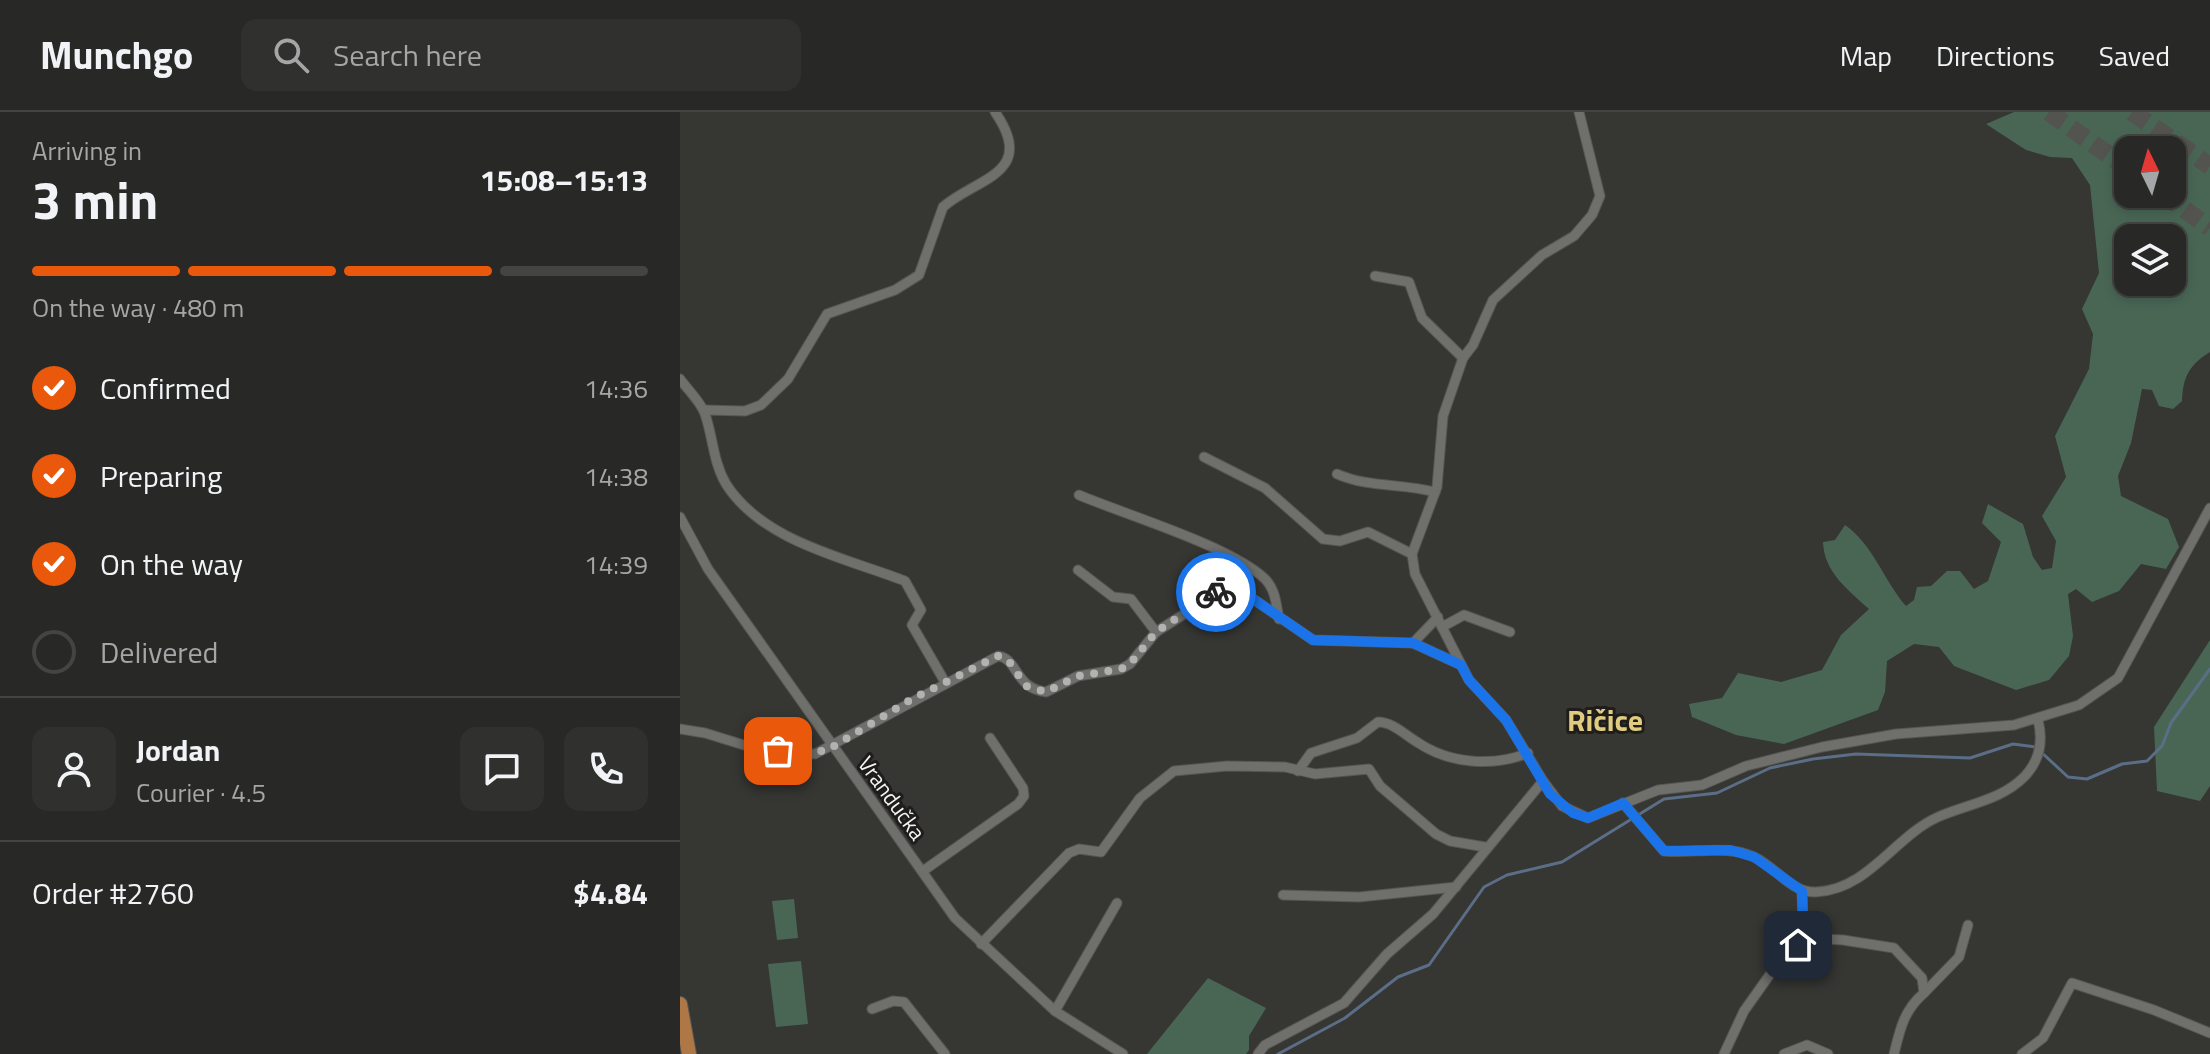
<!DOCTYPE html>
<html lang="en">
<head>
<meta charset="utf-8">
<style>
	:root { --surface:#282826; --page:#30302e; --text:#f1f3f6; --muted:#a5a6a7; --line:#444443; --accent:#ea580c }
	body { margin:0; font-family:"Titillium Web",sans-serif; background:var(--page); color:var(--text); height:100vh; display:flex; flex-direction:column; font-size:30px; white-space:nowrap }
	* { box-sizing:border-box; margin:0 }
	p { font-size:26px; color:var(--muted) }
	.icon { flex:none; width:44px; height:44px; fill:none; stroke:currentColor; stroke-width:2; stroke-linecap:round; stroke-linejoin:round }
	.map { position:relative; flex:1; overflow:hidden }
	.details { display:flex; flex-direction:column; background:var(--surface); width:680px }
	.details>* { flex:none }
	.needle { width:52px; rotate:355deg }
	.controls { position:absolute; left:1434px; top:24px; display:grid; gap:16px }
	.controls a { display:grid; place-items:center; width:72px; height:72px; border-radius:16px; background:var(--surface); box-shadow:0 4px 12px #0003,0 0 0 2px var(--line); font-size:40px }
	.pin { position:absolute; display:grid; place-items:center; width:68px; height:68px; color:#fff; margin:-34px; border-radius:16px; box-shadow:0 4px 12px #0006 }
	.courier { position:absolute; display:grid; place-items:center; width:80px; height:80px; margin:-40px; border:6px solid #1a73e8; border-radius:50%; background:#fff; color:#222; box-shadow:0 2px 10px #0007 }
	.overview em { font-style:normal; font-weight:700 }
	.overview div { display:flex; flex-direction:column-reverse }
	.overview { display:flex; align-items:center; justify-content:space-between; height:136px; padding:0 32px }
	h1 { font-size:52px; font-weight:700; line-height:60px }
	.bar { display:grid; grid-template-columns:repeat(4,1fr); gap:12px 8px; align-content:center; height:96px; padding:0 32px }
	.bar i { height:10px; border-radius:6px; background:var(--line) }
	.bar .current { background:var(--accent) }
	.bar p { grid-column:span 4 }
	.line { display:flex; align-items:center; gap:20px; padding:0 32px; border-top:2px solid var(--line) }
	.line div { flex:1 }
	.round { display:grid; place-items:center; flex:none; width:84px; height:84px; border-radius:16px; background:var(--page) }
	ol { padding:0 32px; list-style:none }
	li { display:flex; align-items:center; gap:24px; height:88px }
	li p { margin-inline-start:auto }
	li .icon { padding:8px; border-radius:50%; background:var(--accent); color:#fff; stroke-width:4 }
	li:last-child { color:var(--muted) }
	li i { width:44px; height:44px; border:4px solid var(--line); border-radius:50% }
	header { display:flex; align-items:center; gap:48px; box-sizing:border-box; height:112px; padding:0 40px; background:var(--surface); border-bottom:2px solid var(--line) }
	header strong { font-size:38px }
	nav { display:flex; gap:44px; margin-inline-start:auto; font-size:28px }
	.search { width:560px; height:72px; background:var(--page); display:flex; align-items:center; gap:20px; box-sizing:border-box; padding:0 28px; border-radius:16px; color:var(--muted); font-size:30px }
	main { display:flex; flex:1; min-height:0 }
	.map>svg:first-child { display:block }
	.green { fill:#496655; fill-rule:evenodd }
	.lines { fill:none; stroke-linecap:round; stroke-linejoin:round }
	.stream { stroke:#5b6e87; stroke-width:3 }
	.highway-tunnel { stroke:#535350; stroke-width:18; stroke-dasharray:18 9; stroke-linecap:butt }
	.street-casing { stroke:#565552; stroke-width:11 }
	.primary-casing { stroke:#565552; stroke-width:16 }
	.street { stroke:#6f6f6b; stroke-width:9 }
	.primary { stroke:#ae7746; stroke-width:14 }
	.done { stroke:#b2b2b0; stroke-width:8; stroke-dasharray:0 14.4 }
	.route { stroke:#1a73e8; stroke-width:10 }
	.labels { text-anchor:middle; stroke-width:6; stroke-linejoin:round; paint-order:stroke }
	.street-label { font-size:22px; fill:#f5f5f3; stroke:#1e1d1c }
	.district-label { font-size:30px; font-weight:bold; fill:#e0cb7e; stroke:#1e1d1c }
</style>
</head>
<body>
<header>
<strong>Munchgo</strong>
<div class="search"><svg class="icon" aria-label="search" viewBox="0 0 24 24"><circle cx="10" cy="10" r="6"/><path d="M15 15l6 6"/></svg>Search here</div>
<nav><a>Map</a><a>Directions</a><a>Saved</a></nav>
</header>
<main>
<section class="details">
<div class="overview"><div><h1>3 min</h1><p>Arriving in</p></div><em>15:08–15:13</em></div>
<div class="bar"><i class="current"></i><i class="current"></i><i class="current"></i><i></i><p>On the way · 480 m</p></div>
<ol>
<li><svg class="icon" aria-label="check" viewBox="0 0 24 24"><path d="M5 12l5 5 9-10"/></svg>Confirmed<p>14:36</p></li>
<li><svg class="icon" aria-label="check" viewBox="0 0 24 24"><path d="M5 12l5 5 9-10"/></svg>Preparing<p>14:38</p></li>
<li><svg class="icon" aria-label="check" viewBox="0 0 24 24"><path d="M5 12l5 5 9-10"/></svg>On the way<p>14:39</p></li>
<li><i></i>Delivered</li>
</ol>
<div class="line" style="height:144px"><a class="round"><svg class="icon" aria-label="person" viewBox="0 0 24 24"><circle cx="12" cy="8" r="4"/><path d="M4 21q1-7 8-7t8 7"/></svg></a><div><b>Jordan</b><p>Courier · 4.5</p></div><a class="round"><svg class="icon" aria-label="chat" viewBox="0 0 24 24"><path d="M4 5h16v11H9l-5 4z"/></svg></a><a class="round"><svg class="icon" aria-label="phone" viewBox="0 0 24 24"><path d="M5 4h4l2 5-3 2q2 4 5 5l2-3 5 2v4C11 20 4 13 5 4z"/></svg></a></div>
<div class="line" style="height:104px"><div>Order #2760</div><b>$4.84</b></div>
</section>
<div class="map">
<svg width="1530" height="942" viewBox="0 0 1530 942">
	<rect width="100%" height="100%" fill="#363633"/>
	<g class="green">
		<path d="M1334 0H1530V240C1509 253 1503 265 1502 289L1493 297 1479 294 1472 278 1462 277 1451 331 1438 364 1441 384 1488 407 1499 435 1486 457 1461 452 1439 479 1412 490 1396 477 1388 482 1393 524 1389 544 1369 568 1336 578 1274 554 1259 535 1234 532 1207 549 1205 580 1198 598 1104 632 1056 623 1012 605 1009 592 1042 586 1058 561 1101 570 1142 558 1161 523 1189 497C1168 478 1144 460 1143 430L1155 428 1165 413C1193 432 1204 469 1226 494L1234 488 1237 475 1251 474 1267 459H1280L1294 477 1308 469 1321 430 1302 411 1308 392 1343 412 1353 445 1362 458 1372 456 1376 429 1362 404 1386 365 1375 324 1409 257 1413 222 1402 197 1419 161 1410 73 1392 46 1370 45 1346 38 1306 12ZM1492 38V82H1448V38ZM1492 126V170H1448V126Z"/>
		<path d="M1530 528V674L1520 689 1477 679 1474 615Z"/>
		<path d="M114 787 118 826 97 828 92 789Z"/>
		<path d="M121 849 128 912 96 915 88 852Z"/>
		<path d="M528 866 586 896 569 924V938L566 942H467Z"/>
	</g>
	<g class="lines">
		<g class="stream">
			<path d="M1361 640 1388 665 1407 667 1442 652 1467 649 1482 634 1491 611 1530 557"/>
			<path d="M598 942 665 906 718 865 749 853 804 775 827 763 882 750 984 687 1037 681 1090 656 1133 647 1176 642 1290 646 1333 632 1356 635"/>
		</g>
		<g class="highway-tunnel">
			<path d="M1369 0 1448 57"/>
			<path d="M1452 0 1530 54"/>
			<path d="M1483 82 1530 116"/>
		</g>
		<g class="street-casing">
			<g id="street">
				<path d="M695 164 729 170 742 206 783 246"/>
				<path d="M0 267C8 278 21 290 25 302 33 325 33 350 46 372 83 430 166 446 225 469L241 498 232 513 265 570"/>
				<path d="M24 298 65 299 81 293 108 267 147 202 215 178 239 163 263 95C296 66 358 62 315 0"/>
				<path d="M524 345 585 376 643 427 660 429 688 420 732 442"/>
				<path d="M657 362C689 376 721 371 755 380"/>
				<path d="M399 383C446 403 551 434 585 467 596 478 596 493 599 507"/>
				<path d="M0 405 28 457 275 806 375 899 443 942"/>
				<path d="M398 458 433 485 451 487 476 520"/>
				<path d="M762 515 784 503 830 520"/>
				<path d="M733 531 758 505"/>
				<path d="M0 617 25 621 80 638 135 642 318 544C338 546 334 576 366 580L398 564 441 557 450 552 476 520 545 476 560 478 633 528 733 531 781 553"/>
				<path d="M618 659 631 641 677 626 698 610C713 610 725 623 737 630 769 652 813 655 848 641"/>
				<path d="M863 669 882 694 908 706 978 678 1022 673 1066 654 1142 635 1216 622 1334 613 1399 593 1438 566 1530 396"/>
				<path d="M943 691 984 739C1013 742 1047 732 1074 745 1096 755 1111 781 1136 780 1188 778 1215 724 1258 705 1288 692 1322 688 1345 664 1360 648 1363 628 1358 608"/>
				<path d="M243 759 338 692 344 684 343 676 310 626"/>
				<path d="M603 783 679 785 776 775"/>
				<path d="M301 832 389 741 399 737 421 740 460 686 494 659 547 654 605 655 635 662 689 657 700 674 756 722 770 729 805 735"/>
				<path d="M1118 833 1144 827 1163 828 1214 836 1242 866 1244 881C1224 898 1220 917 1214 942"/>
				<path d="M1244 881 1279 845 1288 813"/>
				<path d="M192 897 213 889 224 890 265 942"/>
				<path d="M375 899 437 791"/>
				<path d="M578 942 585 933 664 891 707 842 753 802 863 669 826 608 789 568 735 462 732 442 757 375 763 304 783 246 793 233 813 188 862 143 894 124 912 103 920 84 899 0"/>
				<path d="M1044 942 1064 899 1096 854 1118 833 1123 811 1122 779"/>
				<path d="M1104 942 1127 933 1148 942"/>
				<path d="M1342 942 1363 926 1392 871 1474 898 1530 921"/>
			</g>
		</g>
		<g class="primary-casing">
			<path id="primary" d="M0 892 9 942"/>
		</g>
		<use href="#street" class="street"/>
		<use href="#primary" class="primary"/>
	</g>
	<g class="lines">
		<path class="done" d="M98 639H146L232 587 318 544 328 548 346 574 366 580 398 564 441 557 450 552 476 520 536 480"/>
		<path class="route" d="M536 480 545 476 560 478 633 528 733 531 781 553 789 568 826 608 870 682 893 701 908 706 943 691 984 739 1050 738 1074 745 1122 779 1123 811 1118 833"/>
	</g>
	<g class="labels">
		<g class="street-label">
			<text transform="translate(212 686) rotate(54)" y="8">Vrandučka</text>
		</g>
		<g class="district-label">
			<text x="925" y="619">Ričice</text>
		</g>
	</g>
</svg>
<div class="controls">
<a><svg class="needle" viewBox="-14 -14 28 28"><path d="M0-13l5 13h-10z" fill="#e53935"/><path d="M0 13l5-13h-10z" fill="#a5a6a7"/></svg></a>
<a><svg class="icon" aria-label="layers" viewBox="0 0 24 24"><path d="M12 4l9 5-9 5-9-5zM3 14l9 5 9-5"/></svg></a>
</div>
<div class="pin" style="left:98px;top:639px;background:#ea580c"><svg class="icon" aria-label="bag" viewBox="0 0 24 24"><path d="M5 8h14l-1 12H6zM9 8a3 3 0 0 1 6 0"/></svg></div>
<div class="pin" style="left:1118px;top:833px;background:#1f2937"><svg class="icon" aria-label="home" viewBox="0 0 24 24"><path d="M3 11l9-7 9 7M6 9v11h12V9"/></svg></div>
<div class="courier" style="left:536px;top:480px"><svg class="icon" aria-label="bike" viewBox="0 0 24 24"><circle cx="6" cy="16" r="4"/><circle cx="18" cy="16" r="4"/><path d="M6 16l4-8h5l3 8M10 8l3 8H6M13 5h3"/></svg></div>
</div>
</main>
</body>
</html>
